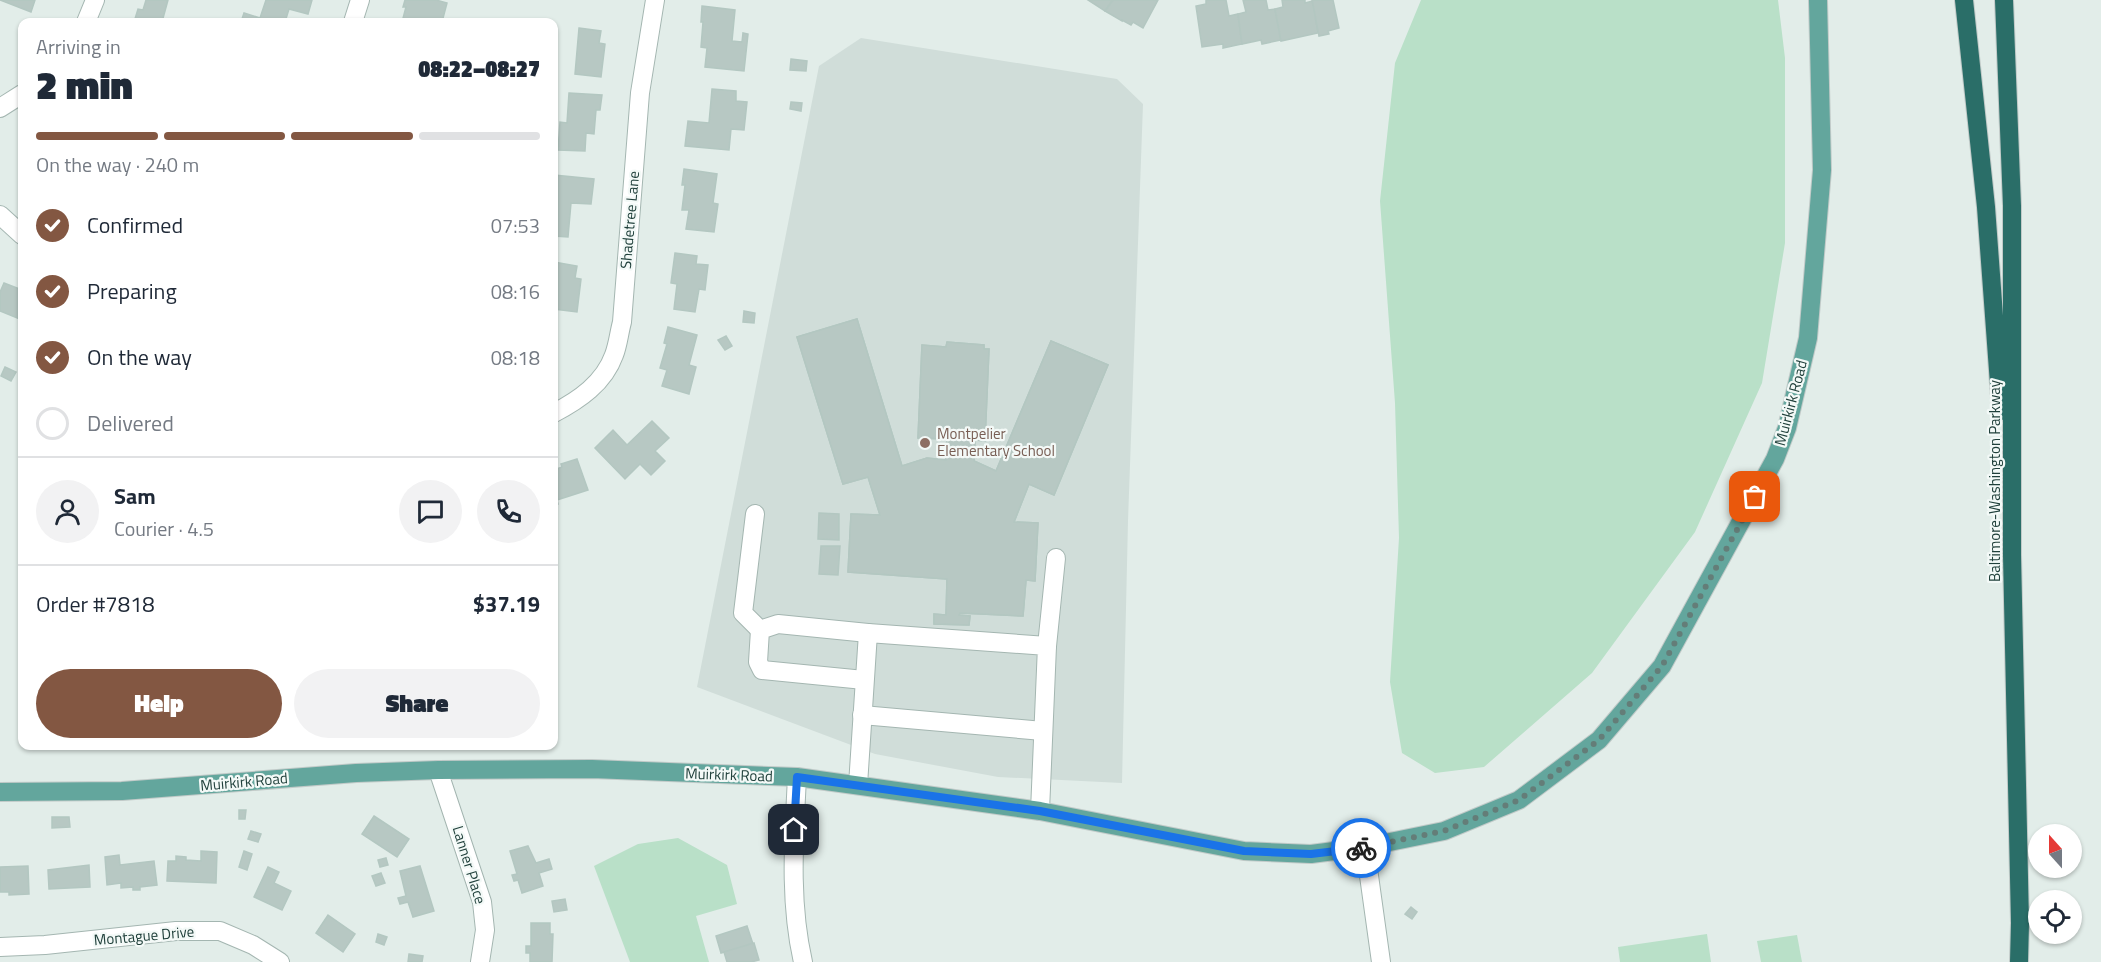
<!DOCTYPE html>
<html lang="en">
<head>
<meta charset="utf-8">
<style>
	:root { --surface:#fff; --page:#f2f2f3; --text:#1f2937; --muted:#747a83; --line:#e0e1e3; --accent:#835742 }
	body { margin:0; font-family:"Titillium Web",sans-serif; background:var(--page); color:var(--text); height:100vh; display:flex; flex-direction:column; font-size:22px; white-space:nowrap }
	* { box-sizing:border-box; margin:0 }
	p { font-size:20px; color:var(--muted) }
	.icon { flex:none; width:33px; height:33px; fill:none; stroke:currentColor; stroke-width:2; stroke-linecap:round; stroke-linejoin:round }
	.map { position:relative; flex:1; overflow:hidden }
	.side { position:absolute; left:18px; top:18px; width:540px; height:732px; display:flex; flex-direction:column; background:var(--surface); border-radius:12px; box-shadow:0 2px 4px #0004 }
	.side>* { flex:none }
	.needle { width:39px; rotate:339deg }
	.tools { position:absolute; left:2028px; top:824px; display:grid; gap:12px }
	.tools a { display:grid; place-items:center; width:54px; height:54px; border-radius:50%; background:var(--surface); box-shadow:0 2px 4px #0004; font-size:30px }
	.pin { position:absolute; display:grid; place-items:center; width:51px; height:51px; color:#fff; margin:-26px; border-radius:12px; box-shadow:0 3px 9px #0006 }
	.courier { position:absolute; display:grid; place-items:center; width:60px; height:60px; margin:-30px; border:4px solid #1a73e8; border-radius:50%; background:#fff; color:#222; box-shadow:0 2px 8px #0007 }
	.summary em { font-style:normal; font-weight:800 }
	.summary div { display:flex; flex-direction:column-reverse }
	.summary { display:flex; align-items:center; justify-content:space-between; height:102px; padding:0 18px }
	h1 { font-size:39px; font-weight:800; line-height:45px }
	.bar { display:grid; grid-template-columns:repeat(4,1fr); gap:9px 6px; align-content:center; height:72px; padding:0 18px }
	.bar i { height:8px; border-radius:4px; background:var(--line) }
	.bar .selected { background:var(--accent) }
	.bar p { grid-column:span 4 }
	.line { display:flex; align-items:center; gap:15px; padding:0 18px; border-top:2px solid var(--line) }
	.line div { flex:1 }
	.round { display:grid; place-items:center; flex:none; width:63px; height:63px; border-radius:32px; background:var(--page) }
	ol { padding:0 18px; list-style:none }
	li { display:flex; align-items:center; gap:18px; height:66px }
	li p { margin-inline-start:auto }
	li .icon { padding:6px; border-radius:50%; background:var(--accent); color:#fff; stroke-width:4 }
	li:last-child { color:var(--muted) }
	li i { width:33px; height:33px; border:3px solid var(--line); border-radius:50% }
	.primary-button { display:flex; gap:12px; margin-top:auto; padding:12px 18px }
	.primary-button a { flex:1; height:69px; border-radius:36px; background:var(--accent); color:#fff; font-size:24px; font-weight:800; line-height:69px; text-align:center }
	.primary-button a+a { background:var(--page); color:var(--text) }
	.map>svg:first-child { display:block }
	.built { fill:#d0ddd9 }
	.green { fill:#b9e0c8 }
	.building { fill:#b7c8c3; stroke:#b3c7c1; stroke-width:1.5; fill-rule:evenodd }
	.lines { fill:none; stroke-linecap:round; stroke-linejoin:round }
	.minor-casing { stroke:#a4b6b1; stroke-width:20 }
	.major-casing { stroke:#c1cac8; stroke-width:20 }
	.highway-casing { stroke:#c1cac8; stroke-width:20 }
	.minor { stroke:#fff; stroke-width:18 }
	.major { stroke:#63a69d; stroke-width:18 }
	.highway { stroke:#2a6e68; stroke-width:18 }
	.done { stroke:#647d78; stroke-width:6; stroke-dasharray:0 10.8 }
	.route { stroke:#1a73e8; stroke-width:8 }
	.education-dot { fill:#8d6e63; stroke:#f3f9f7; stroke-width:2 }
	.labels { text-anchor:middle; stroke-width:4.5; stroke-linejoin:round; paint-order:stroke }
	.street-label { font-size:15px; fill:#20403b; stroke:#f3f9f7 }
	.education-label { font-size:15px; fill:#785e54; stroke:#f3f9f7; text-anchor:start }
</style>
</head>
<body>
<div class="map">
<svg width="2101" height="962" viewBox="0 0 2101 962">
	<rect width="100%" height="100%" fill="#e2ede9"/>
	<path class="built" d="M861 38 1117 79 1143 104 1128 521 1122 783 998 777 875 754 697 687 819 66Z"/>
	<g class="green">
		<path d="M1421 0H1778L1785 58V243L1762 383 1695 532 1592 673 1484 767 1435 773 1402 753 1390 682 1399 538 1395 403 1380 201 1395 63Z"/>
		<path d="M678 838 727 865 737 904 696 916 709 962H630L594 866 638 844Z"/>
		<path d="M1707 934 1711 962H1620L1618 947Z"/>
		<path d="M1797 935 1802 962H1761L1757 941Z"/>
	</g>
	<g class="building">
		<path d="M0 0H35L31 12Z"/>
		<path d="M146 0H168L162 22H134L138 9 143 10Z"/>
		<path d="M266 0H312L308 14 289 9 285 22H241L244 13 260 18Z"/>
		<path d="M405 0H436L447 3 442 22H402L406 7H403Z"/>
		<path d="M1088 0H1113L1105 11Z"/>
		<path d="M1113 0H1158L1143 28 1133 22 1131 25 1122 20V21L1105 11Z"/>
		<path d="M1206 0H1226L1229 16 1238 14 1242 44 1223 48V44L1202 47 1196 6 1206 4Z"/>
		<path d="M1243 0H1266L1268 10 1275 9 1281 40 1262 44 1261 40 1242 44 1238 14 1246 12Z"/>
		<path d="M1282 0H1305V3L1313 1 1318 33 1281 41 1275 9 1283 7Z"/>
		<path d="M1312 0H1333L1339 28 1328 31 1329 34 1319 36Z"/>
		<path d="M702 6 735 10 732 41 742 42 743 33 748 34 744 71 705 67 707 48 701 47 703 22H701Z"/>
		<path d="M579 28 601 31 599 43 605 44 601 77 575 74Z"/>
		<path d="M791 59 807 61 806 71 790 70Z"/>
		<path d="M712 89 736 91V101L747 102 744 130 731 129 729 150 685 146 688 121 709 123Z"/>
		<path d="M569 93 602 95 600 110H596L594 134 586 133 585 151 558 150 560 122 567 123Z"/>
		<path d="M791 102 802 103 801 111 790 109Z"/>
		<path d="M684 169 717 174 713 203 718 204 714 232 686 229 689 210H682L685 185H682Z"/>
		<path d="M554 175 594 179 591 204 571 203 568 237 554 236Z"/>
		<path d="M675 253 697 256 696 264 708 265 705 290 699 289 695 312 674 309 677 284 671 283Z"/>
		<path d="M554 262 577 266 575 278 581 279 577 312 554 309Z"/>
		<path d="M4 283 22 290 20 294 22 295V320L0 311V292Z"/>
		<path d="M744 311 755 313 754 323 743 322Z"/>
		<path d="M857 319 902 466 927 458 946 460 947 439 918 438 922 345 946 347 947 342 984 345V349H989L985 441 975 440 974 461 996 471 1051 341 1108 365 1054 495 1029 484 1014 522 1038 523 1035 581 1026 580 1023 616 960 613 959 615 970 616 969 625 934 624V614L946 615 947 579 848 572 851 514 880 515 868 477 843 484 797 337ZM929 467 970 469 1012 487 1010 491 1016 493 1006 519 888 514 880 487 886 485 885 481Z"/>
		<path d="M857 319 902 466 927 458 946 460 947 439 918 438 922 345 946 347 947 342 984 345V349H989L985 441 975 440 974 461 996 471 1051 341 1108 365 1054 495 1029 484 1014 522 1038 523 1035 581 1026 580 1023 616 960 613 959 615 970 616 969 625 934 624V614L946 615 947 579 848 572 851 514 880 515 868 477 843 484 797 337Z"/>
		<path d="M668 327 697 335 689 365 696 367 689 394 662 386 667 370 660 368 667 344 664 343Z"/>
		<path d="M726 336 732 346 725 350 718 340Z"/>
		<path d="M5 367 16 372 11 381 1 376Z"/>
		<path d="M652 421 669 438 655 451 665 461 651 475 640 464 625 479 595 448 613 430 627 445Z"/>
		<path d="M577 459 588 490 557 500 558 504 554 506V470L562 467 561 464Z"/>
		<path d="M819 513 839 514V540L818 539Z"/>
		<path d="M821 546H840L838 575 819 574Z"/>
		<path d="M239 810H246L245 819H239Z"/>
		<path d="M374 816 409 839 397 857 362 834Z"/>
		<path d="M52 817H69L70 827 52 828Z"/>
		<path d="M251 831 261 834 258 842 248 839Z"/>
		<path d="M528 846 536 863 549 859 552 869 539 873 543 886 522 893 518 880 514 881 512 875 517 874 510 851Z"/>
		<path d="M201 851 217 852 216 883 167 881 168 861H176V856L186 857V860L201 861Z"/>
		<path d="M244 851 252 854 247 870 239 867Z"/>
		<path d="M119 855 120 865 154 861 157 885 140 887V890H133V887L121 888V883L107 885 105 857Z"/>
		<path d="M386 858 388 865 380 867 378 860Z"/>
		<path d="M89 865 90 887 49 889 48 870Z"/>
		<path d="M28 866 29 894 9 895V892H0V867Z"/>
		<path d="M420 866 434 911 413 917 408 902 400 904 398 898 406 896 400 871Z"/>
		<path d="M268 867 279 872 274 883 291 891 282 910 254 897Z"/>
		<path d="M381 873 385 883 376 886 372 876Z"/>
		<path d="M565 899 567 910 554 912 552 901Z"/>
		<path d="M1411 907 1417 912 1412 919 1405 914Z"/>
		<path d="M328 915 355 934 343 952 316 933Z"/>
		<path d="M531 923H550V934H553L552 962H530V953H526V946H531Z"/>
		<path d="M747 926 753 944 721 953 716 936Z"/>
		<path d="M378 934 387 937 384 945 376 942Z"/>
		<path d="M754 943 759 960 751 962H727L724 952Z"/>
		<path d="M409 954 423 956 422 962H408Z"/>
	</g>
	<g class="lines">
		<g class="minor-casing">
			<g id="minor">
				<path d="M86 22 95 0"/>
				<path d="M353 22 360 0"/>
				<path d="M0 108 22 94"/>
				<path d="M0 215 22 235"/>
				<path d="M554 413C579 400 604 383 614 355 618 345 619 333 622 322L640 93 655 0"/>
				<path d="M755 514 743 613 760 630"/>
				<path d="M1047 646 1056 558"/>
				<path d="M864 680 762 670 758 662 760 630 778 624 868 633"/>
				<path d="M862 715 1043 731"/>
				<path d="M438 770 482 902 485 930 480 962"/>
				<path d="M797 777C794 839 789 901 803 962"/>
				<path d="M858 785 868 633 1047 646 1040 811"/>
				<path d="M1365 847 1381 962"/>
				<path d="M0 947 45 945 176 931H220L253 945 280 962"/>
			</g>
		</g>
		<g class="major-casing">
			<path id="major" d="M0 792 122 791 356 773 438 770 592 769 797 777 1040 811 1244 851 1311 854 1365 847 1444 831 1519 800 1599 740 1662 666 1775 459 1787 428 1808 338 1822 170 1818 0"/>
		</g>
		<g class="highway-casing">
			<g id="highway">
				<path d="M1964 0 1986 207 2001 411"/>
				<path d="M2004 0 2012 206V555L2020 923 2019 962"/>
			</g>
		</g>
		<use href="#minor" class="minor"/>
		<use href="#major" class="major"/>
		<use href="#highway" class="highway"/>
	</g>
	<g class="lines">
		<path class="done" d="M1361 848 1444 831 1519 800 1599 740 1662 666 1755 497"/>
		<path class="route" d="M794 830 797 777 1040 811 1244 851 1311 854 1361 848"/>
	</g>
	<circle class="education-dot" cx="925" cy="443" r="6"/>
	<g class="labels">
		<g class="street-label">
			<text transform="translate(630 220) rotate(-85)" y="5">Shadetree Lane</text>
			<text transform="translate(1791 403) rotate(-75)" y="5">Muirkirk Road</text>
			<text transform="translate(1995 481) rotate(-90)" y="5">Baltimore-Washington Parkway</text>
			<text transform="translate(729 775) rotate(2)" y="5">Muirkirk Road</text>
			<text transform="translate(244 782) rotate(-5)" y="5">Muirkirk Road</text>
			<text transform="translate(469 865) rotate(73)" y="5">Lanner Place</text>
			<text transform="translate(144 936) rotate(-5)" y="5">Montague Drive</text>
		</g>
		<g class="education-label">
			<text x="937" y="439">Montpelier<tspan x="937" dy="17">Elementary School</tspan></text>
		</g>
	</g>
</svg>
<div class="tools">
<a><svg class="needle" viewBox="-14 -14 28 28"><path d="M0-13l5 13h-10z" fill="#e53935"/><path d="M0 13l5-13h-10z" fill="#747a83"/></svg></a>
<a><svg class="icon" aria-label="locate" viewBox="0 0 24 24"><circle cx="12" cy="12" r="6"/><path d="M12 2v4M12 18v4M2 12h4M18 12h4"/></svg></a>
</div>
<div class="pin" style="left:1755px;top:497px;background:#ea580c"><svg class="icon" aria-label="bag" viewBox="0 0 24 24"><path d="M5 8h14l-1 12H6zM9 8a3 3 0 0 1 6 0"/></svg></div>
<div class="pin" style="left:794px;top:830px;background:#1f2937"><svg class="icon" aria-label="home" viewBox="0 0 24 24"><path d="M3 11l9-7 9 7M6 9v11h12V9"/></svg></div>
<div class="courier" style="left:1361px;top:848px"><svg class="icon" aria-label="bike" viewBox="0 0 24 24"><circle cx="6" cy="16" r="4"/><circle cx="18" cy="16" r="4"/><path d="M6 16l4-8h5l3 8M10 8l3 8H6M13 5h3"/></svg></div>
<section class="side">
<div class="summary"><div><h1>2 min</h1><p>Arriving in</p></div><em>08:22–08:27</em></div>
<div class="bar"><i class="selected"></i><i class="selected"></i><i class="selected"></i><i></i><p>On the way · 240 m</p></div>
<ol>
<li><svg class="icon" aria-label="check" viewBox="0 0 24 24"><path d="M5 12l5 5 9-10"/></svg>Confirmed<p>07:53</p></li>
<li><svg class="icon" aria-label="check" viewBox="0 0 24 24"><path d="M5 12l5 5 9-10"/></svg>Preparing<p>08:16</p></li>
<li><svg class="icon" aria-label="check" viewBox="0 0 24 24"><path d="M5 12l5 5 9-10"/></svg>On the way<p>08:18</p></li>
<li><i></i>Delivered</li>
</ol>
<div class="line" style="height:108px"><a class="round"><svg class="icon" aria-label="person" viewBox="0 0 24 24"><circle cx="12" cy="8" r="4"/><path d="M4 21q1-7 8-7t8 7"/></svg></a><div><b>Sam</b><p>Courier · 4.5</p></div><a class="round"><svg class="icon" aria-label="chat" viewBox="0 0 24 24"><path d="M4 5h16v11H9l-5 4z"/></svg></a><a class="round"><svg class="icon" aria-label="phone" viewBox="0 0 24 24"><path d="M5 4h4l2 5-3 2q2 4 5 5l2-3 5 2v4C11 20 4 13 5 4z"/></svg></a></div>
<div class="line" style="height:78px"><div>Order #7818</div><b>$37.19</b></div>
<div class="primary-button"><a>Help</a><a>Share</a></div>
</section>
</div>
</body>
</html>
